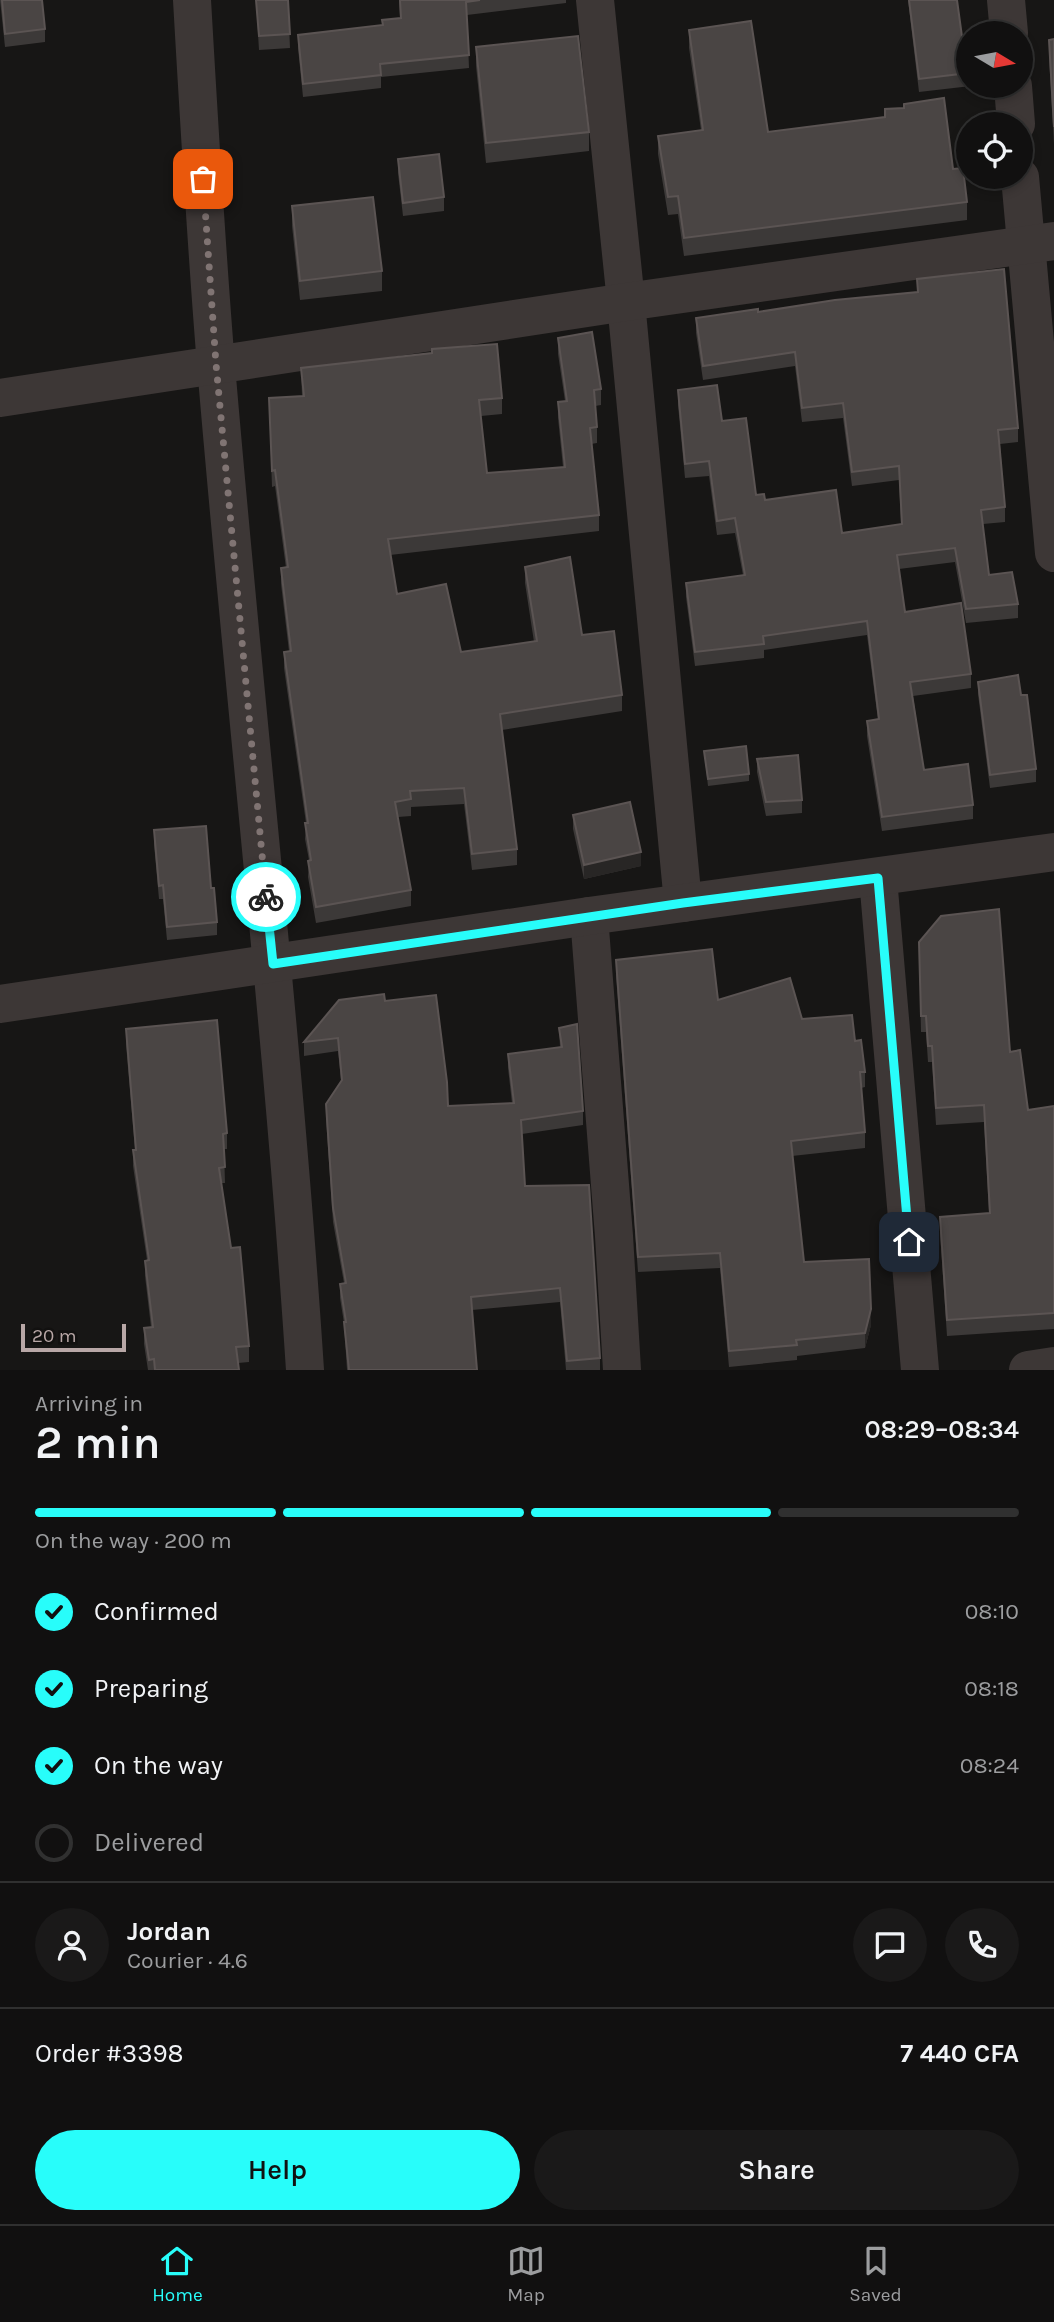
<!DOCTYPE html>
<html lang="en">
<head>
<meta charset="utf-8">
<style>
	:root { --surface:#111010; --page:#1a1919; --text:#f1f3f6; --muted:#9c9d9f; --line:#303030; --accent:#28fdfa }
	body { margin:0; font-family:Karla,sans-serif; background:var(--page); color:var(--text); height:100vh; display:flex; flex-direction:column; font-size:26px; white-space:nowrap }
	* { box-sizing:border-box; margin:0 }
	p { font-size:23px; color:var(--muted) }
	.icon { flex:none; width:38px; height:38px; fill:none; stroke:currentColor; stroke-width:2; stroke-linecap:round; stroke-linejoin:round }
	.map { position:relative; height:1370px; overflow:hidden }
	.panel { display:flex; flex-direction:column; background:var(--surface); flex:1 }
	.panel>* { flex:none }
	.needle { width:46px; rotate:100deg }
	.fabs { position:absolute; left:956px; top:21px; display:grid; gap:14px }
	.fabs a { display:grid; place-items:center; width:77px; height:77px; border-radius:50%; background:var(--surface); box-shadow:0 4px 10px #0003,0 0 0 2px var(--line); font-size:35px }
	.scale { position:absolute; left:21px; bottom:18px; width:105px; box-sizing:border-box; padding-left:7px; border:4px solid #b8a7a6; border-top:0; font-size:19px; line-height:24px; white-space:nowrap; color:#b8a7a6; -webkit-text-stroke:5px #121110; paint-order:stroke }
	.pin { position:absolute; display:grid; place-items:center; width:60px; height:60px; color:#fff; margin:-30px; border-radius:14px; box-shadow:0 4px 10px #0006 }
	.courier { position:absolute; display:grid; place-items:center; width:70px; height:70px; margin:-35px; border:5px solid #28fdfa; border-radius:50%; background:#fff; color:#222; box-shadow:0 2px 9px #0007 }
	.summary em { font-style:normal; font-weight:600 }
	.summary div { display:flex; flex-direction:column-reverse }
	.summary { display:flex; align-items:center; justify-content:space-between; height:119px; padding:0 35px }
	h1 { font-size:46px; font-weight:600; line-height:52px }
	.bar { display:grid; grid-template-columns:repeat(4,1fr); gap:10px 7px; align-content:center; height:84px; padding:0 35px }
	.bar i { height:9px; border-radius:5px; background:var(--line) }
	.bar .on { background:var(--accent) }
	.bar p { grid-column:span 4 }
	.line { display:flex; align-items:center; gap:18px; padding:0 35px; border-top:2px solid var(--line) }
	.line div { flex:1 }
	.round { display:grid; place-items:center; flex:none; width:74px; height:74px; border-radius:37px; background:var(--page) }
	ol { padding:0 35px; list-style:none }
	li { display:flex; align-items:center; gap:21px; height:77px }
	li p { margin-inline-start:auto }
	li .icon { padding:7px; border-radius:50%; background:var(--accent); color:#111; stroke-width:4 }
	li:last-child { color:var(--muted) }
	li i { width:38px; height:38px; border:4px solid var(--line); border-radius:50% }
	.action { display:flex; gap:14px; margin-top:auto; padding:14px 35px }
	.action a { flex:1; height:80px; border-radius:42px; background:var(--accent); color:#111; font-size:28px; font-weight:600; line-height:80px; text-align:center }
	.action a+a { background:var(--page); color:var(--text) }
	.tab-bar { display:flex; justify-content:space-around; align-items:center; height:98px; border-top:2px solid var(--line); background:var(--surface); font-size:19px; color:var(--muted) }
	.tab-bar a { display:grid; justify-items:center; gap:4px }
	.tab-bar .on { color:var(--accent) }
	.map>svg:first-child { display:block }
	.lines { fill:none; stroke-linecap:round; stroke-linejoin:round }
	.minor { stroke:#3d3736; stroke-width:38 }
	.wall { fill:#3c3938 }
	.shaded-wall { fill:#282625 }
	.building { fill:#4a4544; stroke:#5b5453; stroke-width:2 }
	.done { stroke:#807473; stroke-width:7; stroke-dasharray:0 12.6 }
	.route { stroke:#28fdfa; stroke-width:9 }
</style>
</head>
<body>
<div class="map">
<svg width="1054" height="1370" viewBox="0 0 1054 1370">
	<rect width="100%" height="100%" fill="#171615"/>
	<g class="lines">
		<g class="minor">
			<path d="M192 0C199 122 206 244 216 365 244 700 283 1034 305 1370"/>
			<path d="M595 0 626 302 683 903"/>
			<path d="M1006 0 1009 33"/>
			<path d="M1013 86 1016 124"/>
			<path d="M1020 177 1054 553"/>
			<path d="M0 398 626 302 1054 241"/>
			<path d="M878 878 920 1370"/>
			<path d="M589 916 614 1236 622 1370"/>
			<path d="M0 1004 589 916 1054 852"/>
			<path d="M1028 1370 1054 1366"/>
		</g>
	</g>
	<g class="wall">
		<path d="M0 0H42L45 29V42L5 47Z"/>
		<path d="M256 0H288L290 48 259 50Z"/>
		<path d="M399 0H566V3L467 15 469 68 381 77V88L303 97 298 48V35L382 25 400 18Z"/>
		<path d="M908 0H957L963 44 968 43V86H971L919 92Z"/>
		<path d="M689 30 768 132 885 117V109L953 169 967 202V220L684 256 678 214 668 215 658 154V136L701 130 689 48Z"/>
		<path d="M1054 39V144L1049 57V40Z"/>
		<path d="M476 47 589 132V151L486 163 476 66Z"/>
		<path d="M398 159 444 197V211L403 216 398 173Z"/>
		<path d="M292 206 382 271V291L300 300 292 226Z"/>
		<path d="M917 279 1018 428V442L1000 444 1005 507V522L983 524 989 575 1018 604V618L966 623 955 562 899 569 905 612 971 674V688L913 696 924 770 973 805V819L882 831 867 736V721L878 720 867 635 764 650V658L695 666 686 597V583L743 575 735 533 717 535 709 476 685 478 678 405V390L722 421 756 495 765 500 842 533 901 524 899 480 852 486 843 418 802 422 795 366 703 380 696 333V318L758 312 917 292Z"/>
		<path d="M558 338 601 389V405L595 406 597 427V443L591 444 599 515V531L390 555 397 594 461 652 534 642 525 583V567L582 635 622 695V711L502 730 517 849V865L472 870 464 804 411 807V816L398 817 411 890V906L316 923 308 877 309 860 305 839 306 823 284 668V652L289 651 281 584V568H286L275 486 272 487 269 398 302 396 301 368 502 398V414L481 416 487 473 563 467 558 418V402L565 401 558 354Z"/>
		<path d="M978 682 1036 769V782L990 788 978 694Z"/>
		<path d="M704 751 749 774V781L708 786Z"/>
		<path d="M757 759 802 800V813L766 816 757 772Z"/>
		<path d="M573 815 641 866 584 879 573 829Z"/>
		<path d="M154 830 211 888 217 922V935L167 940 163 899H159L154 844Z"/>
		<path d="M919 942 1010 1052 1028 1110 1054 1106V1329L947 1336 940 1233V1217L989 1213 984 1122 936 1125 932 1062H928L926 1032H921Z"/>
		<path d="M616 960 718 1000 802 1019 855 1041 865 1072V1087L861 1088 865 1132V1148L792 1156 804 1262 871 1325 865 1348 797 1356V1360L729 1367 720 1268 638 1272 616 975Z"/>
		<path d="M385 1001 448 1106 512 1103 508 1068V1054L560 1047 559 1028 583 1111V1125L522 1134 525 1186 600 1358V1370H566L560 1302 472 1310 477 1370H347L344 1323 340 1298V1284L344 1283 333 1222 326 1118V1104L341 1081 338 1051 304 1056V1042Z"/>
		<path d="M126 1029 227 1133V1149H224L225 1183H221L231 1248 249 1346V1362L238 1363 239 1370H148L144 1344V1328L151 1327 145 1276V1261L147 1260 133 1166V1150H135L126 1044Z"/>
	</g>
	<g class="shaded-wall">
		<path d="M641 852V866L584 879V865Z"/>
		<path d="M871 1309V1325L865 1348V1333Z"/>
	</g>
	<g class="building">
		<path d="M2 0H42L45 29 5 34Z"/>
		<path d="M256 0H288L290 34 259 36Z"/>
		<path d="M400 0H480L466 2 469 55 380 64 381 75 303 84 298 35 383 25 382 20 401 18Z"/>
		<path d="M909 0H957L963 44 968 43V73L919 79Z"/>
		<path d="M751 21 768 132 885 117V109L904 108V104L944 98 953 169 963 168 967 202 684 238 678 196 668 197 658 136 703 130 689 30Z"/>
		<path d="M578 36 589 132 486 143 476 47Z"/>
		<path d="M1054 39V127L1049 40Z"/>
		<path d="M439 154 444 197 403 203 398 159Z"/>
		<path d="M373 197 382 271 300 281 292 206Z"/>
		<path d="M1004 269 1018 428 998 430 1005 507 981 510 989 575 1012 572 1018 604 966 609 955 548 897 555 905 612 961 603 971 674 910 682 924 770 968 764 973 805 882 817 867 721 879 719 867 621 763 636 764 644 695 652 686 583 745 575 735 518 717 521 709 461 685 464 678 390 717 385 722 421 746 418 756 495 764 494 765 500 836 490 842 533 902 524 899 466 852 472 843 403 802 408 795 352 703 366 696 318 758 309V312L835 300 918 292 917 279Z"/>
		<path d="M592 332 601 389 594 390 597 427 590 428 599 515 388 539 397 594 446 584 461 652 537 641 525 567 570 557 582 635 614 631 622 695 500 714 517 849 472 854 464 788 410 791 411 799 395 802 411 890 316 907 308 861 311 860 305 823H308L284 652 291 651 281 568 288 567 275 470 272 471 269 398 304 396 301 368 432 353V349L497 344 502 398 479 400 487 473 565 467 558 402 567 401 558 338Z"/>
		<path d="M1018 675 1021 695H1027L1036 769 990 775 978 682Z"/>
		<path d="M746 746 749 774 708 779 704 751Z"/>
		<path d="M798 755 802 800 766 802 757 759Z"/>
		<path d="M630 802 641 852 584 865 573 815Z"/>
		<path d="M206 826 211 888H214L217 922 167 927 163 885 159 886 154 830Z"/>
		<path d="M999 909 1010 1052 1020 1050 1028 1110 1054 1106V1313L947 1320 940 1217 990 1213 984 1105 936 1108 932 1046H928L926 1016H921L919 942 941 916Z"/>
		<path d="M712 949 718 1000 790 978 802 1019 852 1015 855 1041 861 1040 865 1072H860L865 1132 791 1141 804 1262 869 1259 871 1309 865 1333 796 1340 797 1345 729 1351 720 1253 638 1257 616 960Z"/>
		<path d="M384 994 385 1001 436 995 447 1082 448 1106 514 1103 508 1054 562 1047 559 1028 577 1024 583 1111 521 1120 525 1186 589 1185 600 1358 567 1361 560 1288 471 1297 477 1370H349L344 1322H346L340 1284 346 1283 333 1208 326 1104 342 1080 338 1038 304 1042 339 1000Z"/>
		<path d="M217 1020 227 1133 223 1134 225 1167 219 1168 231 1248 240 1247 249 1346 236 1347 239 1370H155L154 1359 149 1360 144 1328 153 1327 145 1261 149 1260 133 1150H136L126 1029Z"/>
	</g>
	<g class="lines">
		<path class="done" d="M203 179 216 364 266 897"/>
		<path class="route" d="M266 897 273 964 683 903 878 878 909 1242"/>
	</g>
</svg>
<div class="fabs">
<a><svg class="needle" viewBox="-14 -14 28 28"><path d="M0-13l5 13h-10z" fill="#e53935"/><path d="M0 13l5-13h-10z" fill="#9c9d9f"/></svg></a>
<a><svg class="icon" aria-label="locate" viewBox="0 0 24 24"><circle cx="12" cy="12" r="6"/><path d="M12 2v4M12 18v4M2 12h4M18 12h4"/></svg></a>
</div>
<div class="scale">20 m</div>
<div class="pin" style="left:203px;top:179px;background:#ea580c"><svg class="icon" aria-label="bag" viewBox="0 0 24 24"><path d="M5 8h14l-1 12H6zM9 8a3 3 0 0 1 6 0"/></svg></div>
<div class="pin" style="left:909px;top:1242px;background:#1f2937"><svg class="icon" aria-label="home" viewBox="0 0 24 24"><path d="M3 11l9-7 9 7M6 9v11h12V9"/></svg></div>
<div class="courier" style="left:266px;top:897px"><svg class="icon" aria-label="bike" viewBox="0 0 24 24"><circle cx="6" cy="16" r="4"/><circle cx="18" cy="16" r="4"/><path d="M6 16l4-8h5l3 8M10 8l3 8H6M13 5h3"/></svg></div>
</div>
<section class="panel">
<div class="summary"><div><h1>2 min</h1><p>Arriving in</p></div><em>08:29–08:34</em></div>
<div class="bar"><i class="on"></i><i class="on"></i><i class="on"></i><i></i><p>On the way · 200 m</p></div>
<ol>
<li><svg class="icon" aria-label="check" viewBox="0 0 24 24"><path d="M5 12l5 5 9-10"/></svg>Confirmed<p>08:10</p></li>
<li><svg class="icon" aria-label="check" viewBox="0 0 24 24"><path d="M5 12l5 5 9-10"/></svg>Preparing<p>08:18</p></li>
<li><svg class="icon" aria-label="check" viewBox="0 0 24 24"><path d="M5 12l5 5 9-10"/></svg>On the way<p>08:24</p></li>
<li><i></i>Delivered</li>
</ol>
<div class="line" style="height:126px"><a class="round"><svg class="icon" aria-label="person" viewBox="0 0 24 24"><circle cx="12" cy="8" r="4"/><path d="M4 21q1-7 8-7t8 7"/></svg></a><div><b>Jordan</b><p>Courier · 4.6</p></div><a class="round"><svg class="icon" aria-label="chat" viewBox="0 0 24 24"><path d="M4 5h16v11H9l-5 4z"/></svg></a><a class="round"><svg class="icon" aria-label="phone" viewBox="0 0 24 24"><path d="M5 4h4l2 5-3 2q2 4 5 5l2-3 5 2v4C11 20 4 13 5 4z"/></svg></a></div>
<div class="line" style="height:91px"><div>Order #3398</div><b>7 440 CFA</b></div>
<div class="action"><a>Help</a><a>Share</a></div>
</section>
<nav class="tab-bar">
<a class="on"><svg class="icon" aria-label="home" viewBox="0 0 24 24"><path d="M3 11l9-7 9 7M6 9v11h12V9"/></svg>Home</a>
<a><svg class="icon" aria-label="map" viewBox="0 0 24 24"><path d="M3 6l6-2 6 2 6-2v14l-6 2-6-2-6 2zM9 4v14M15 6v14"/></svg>Map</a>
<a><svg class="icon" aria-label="saved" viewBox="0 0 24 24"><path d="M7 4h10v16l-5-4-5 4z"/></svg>Saved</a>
</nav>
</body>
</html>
